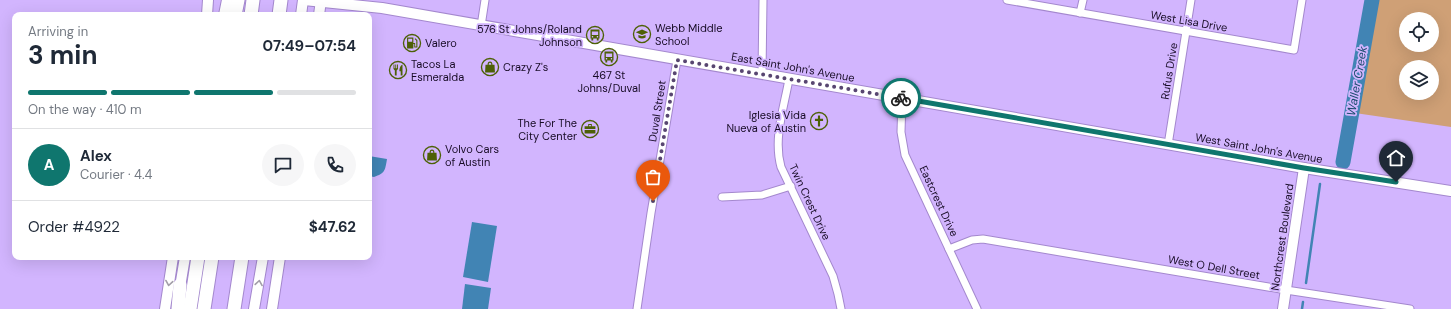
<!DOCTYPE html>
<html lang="en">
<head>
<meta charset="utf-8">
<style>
	:root { --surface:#fff; --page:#f6f6f7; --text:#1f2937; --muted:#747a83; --line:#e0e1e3; --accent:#0f766e }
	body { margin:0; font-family:"DM Sans",sans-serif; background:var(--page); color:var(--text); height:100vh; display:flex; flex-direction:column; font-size:15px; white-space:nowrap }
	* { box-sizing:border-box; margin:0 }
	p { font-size:13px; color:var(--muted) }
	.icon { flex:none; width:22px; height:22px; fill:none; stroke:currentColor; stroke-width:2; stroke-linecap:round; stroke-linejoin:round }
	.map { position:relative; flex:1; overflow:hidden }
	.drawer { position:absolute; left:12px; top:12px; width:360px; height:248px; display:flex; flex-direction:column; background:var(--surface); border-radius:8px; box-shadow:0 4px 16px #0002 }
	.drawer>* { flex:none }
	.tools { position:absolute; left:1399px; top:12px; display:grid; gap:8px }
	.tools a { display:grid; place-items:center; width:40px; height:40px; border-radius:50%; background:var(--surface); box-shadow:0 4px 16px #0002; font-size:20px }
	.pin { position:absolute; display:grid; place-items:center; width:34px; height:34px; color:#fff; margin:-41px -17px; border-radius:50% 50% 50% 0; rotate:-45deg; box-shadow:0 0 4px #0007 }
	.pin .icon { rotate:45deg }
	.courier { position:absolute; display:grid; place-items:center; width:40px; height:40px; margin:-20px; border:3px solid #0f766e; border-radius:50%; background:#fff; color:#222; box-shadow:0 1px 5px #0007 }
	.headline em { font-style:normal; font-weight:700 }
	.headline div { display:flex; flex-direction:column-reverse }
	.headline { display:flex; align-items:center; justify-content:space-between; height:68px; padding:0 16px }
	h1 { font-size:26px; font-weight:700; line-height:30px }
	.bar { display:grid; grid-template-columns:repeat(4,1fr); gap:6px 4px; align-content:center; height:48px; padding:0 16px }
	.bar i { height:5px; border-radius:3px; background:var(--line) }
	.bar .selected { background:var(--accent) }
	.bar p { grid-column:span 4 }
	.line { display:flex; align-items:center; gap:10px; padding:0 16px; border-top:1px solid var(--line) }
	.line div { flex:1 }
	.round { display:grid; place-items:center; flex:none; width:42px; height:42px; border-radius:21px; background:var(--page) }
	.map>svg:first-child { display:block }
	.green { fill:#cfa076; fill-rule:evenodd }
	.water { fill:#4184b4 }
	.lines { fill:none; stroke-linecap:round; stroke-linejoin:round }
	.stream { stroke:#4184b4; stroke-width:2.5 }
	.river { stroke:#4184b4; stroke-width:15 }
	.street-casing { stroke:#a488ce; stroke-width:9 }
	.secondary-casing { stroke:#a488ce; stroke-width:12 }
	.highway-casing { stroke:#a488ce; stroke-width:15 }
	.street { stroke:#fff; stroke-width:7 }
	.secondary { stroke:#fff; stroke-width:10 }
	.highway { stroke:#fff; stroke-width:13 }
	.oneway { stroke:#a29da8 }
	.done { stroke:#584671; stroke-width:4; stroke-dasharray:0 7.2 }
	.route { stroke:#0f766e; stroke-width:5 }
	.labels { text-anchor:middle; stroke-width:3.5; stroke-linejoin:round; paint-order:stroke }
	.street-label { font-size:11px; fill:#170b25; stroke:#d2b5fe }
	.poi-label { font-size:11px; fill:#170b25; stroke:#d2b5fe; text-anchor:start }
	.water-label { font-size:12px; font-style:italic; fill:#1a4c6e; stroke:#d2b5fe }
</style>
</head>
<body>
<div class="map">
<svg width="1451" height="309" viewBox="0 0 1451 309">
	<rect width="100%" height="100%" fill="#d2b5fe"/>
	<path class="green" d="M1373 0H1451V127L1355 113ZM1406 19H1432V45H1406ZM1406 67H1432V93H1406Z"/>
	<g class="water">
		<path d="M369 156 387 159C385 171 385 173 374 177L369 176Z"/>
		<path d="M472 222 497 226 488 282 463 277Z"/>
		<path d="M465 284 491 288 488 309H462Z"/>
	</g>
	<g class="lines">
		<g class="stream">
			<path d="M1306 283 1320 184"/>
			<path d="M1302 309 1303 302"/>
		</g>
		<path class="river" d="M1343 162 1372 0"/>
		<g class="street-casing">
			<g id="street">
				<path d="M1007 0 1294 50 1302 0"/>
				<path d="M1080 13 1083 0"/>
				<path d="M481 26 485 0"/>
				<path d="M762 74 763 0"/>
				<path d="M789 79C784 108 773 138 781 167L833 276 838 294 841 309"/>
				<path d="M902 98 901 132 905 155 977 309"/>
				<path d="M1168 145 1191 0"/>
				<path d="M722 197 762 195 791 186"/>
				<path d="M949 249 972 240 983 239 1286 290 1410 309"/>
				<path d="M637 309 651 213 677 60"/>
			</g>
		</g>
		<g class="secondary-casing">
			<g id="secondary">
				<path d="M304 0 382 8 1304 168 1451 191"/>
				<path d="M207 15 208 0"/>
				<path d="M224 15 227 0"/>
				<path d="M301 15 303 0"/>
				<path d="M319 15 321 0"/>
				<path d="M179 293 185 257"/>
				<path d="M165 309 173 257"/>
				<path d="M254 309 263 257"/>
				<path d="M272 309 280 257"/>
				<path d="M1283 309 1304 168"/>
			</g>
		</g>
		<g class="highway-casing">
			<g id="highway">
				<path d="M235 15 238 0"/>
				<path d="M251 15 253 0"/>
				<path d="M279 15 281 0"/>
				<path d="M178 309 180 285"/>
				<path d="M190 309 198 257"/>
				<path d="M204 309 212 257"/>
				<path d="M234 309 242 257"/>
			</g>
		</g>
		<use href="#street" class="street"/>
		<use href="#secondary" class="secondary"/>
		<use href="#highway" class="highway"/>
	</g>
	<defs><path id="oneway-chevron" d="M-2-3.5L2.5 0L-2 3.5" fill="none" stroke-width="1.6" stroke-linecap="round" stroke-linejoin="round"/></defs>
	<g class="oneway">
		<use href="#oneway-chevron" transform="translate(169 283) rotate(99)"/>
		<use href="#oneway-chevron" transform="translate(259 283) rotate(-81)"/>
	</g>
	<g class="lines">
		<path class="done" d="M653 201 677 60 901 98"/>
		<path class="route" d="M901 98 1304 168 1396 182"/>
	</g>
	<defs>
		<g id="school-ring" transform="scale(0.9)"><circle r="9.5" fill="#d2b5fe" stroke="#4d6006" stroke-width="1.5"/><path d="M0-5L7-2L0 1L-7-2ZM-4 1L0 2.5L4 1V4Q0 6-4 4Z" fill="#4d6006"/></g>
		<g id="bus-ring" transform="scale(0.9)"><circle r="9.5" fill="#d2b5fe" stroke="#4d6006" stroke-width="1.5"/><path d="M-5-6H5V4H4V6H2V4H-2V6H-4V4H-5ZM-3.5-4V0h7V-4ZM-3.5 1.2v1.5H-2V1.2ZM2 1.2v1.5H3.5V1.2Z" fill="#4d6006"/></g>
		<g id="fuel-ring" transform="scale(0.9)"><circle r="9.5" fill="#d2b5fe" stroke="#4d6006" stroke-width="1.5"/><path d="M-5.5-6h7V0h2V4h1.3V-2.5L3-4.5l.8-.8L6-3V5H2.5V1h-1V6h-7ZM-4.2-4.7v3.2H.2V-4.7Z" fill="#4d6006"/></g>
		<g id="shop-ring" transform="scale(0.9)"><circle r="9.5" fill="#d2b5fe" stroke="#4d6006" stroke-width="1.5"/><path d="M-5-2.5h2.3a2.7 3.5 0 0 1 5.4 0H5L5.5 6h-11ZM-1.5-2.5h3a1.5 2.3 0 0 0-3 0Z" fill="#4d6006"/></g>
		<g id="restaurant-ring" transform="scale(0.9)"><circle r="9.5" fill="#d2b5fe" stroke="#4d6006" stroke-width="1.5"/><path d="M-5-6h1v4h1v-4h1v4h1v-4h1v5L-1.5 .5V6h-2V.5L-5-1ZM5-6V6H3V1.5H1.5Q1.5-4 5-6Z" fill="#4d6006"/></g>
		<g id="church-ring" transform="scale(0.9)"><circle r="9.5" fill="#d2b5fe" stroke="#4d6006" stroke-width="1.5"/><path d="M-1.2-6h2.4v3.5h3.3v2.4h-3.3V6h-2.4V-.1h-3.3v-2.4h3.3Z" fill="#4d6006"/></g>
		<g id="office-ring" transform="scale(0.9)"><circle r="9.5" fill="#d2b5fe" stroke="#4d6006" stroke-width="1.5"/><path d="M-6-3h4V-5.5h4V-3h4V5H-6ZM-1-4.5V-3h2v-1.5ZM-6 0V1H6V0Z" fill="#4d6006"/></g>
	</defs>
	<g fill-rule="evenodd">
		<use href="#school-ring" x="642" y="34"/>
		<use href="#bus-ring" x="595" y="35"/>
		<use href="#fuel-ring" x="412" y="43"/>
		<use href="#bus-ring" x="609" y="57"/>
		<use href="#shop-ring" x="490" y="67"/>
		<use href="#restaurant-ring" x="398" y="70"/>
		<use href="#church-ring" x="819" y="121"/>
		<use href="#office-ring" x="590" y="129"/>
		<use href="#shop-ring" x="432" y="155"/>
	</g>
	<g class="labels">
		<g class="street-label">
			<text transform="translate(1189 21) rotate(10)" y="4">West Lisa Drive</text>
			<text transform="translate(793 67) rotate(10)" y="4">East Saint John's Avenue</text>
			<text transform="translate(1169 71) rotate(-81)" y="4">Rufus Drive</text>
			<text transform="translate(657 111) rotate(-81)" y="4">Duval Street</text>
			<text transform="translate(1259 148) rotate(10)" y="4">West Saint John's Avenue</text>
			<text transform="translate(939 201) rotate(65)" y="4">Eastcrest Drive</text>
			<text transform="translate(810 202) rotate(65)" y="4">Twin Crest Drive</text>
			<text transform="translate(1282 237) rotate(-82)" y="4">Northcrest Boulevard</text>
			<text transform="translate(1214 267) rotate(10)" y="4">West O Dell Street</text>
		</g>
		<g class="poi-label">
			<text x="655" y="32">Webb Middle<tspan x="655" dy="13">School</tspan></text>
			<text x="582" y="33" text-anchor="end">576 St Johns/Roland<tspan x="582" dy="13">Johnson</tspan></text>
			<text x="425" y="47">Valero</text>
			<text x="411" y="68">Tacos La<tspan x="411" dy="13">Esmeralda</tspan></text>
			<text x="503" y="71">Crazy Z's</text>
			<text x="609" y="79" text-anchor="middle">467 St<tspan x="609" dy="13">Johns/Duval</tspan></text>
			<text x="806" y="119" text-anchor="end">Iglesia Vida<tspan x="806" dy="13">Nueva of Austin</tspan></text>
			<text x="577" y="127" text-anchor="end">The For The<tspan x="577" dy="13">City Center</tspan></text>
			<text x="445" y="153">Volvo Cars<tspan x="445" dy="13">of Austin</tspan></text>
		</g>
		<g class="water-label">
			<text transform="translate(1357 81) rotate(-80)" y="4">Waller Creek</text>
		</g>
	</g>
</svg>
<div class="tools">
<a><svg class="icon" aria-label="locate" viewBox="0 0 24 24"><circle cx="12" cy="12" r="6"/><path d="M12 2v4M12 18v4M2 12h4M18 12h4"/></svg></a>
<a><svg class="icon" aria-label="layers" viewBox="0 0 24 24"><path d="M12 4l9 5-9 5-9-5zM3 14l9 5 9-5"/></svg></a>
</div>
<div class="pin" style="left:653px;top:201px;background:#ea580c"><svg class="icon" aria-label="bag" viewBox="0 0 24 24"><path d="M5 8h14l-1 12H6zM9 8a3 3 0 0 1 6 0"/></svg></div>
<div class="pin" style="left:1396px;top:182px;background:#1f2937"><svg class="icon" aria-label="home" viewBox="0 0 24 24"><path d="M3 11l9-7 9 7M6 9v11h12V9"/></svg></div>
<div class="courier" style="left:901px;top:98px"><svg class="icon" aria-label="bike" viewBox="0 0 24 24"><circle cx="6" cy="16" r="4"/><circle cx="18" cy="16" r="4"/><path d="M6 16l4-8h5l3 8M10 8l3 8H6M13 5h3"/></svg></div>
<section class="drawer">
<div class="headline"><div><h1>3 min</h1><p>Arriving in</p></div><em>07:49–07:54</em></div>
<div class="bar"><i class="selected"></i><i class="selected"></i><i class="selected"></i><i></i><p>On the way · 410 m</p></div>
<div class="line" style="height:72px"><b class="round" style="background:var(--accent);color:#fff">A</b><div><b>Alex</b><p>Courier · 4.4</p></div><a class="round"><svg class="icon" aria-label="chat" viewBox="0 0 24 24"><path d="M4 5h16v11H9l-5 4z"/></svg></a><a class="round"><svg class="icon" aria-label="phone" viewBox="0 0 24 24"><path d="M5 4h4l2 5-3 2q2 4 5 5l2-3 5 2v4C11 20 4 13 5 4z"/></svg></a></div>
<div class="line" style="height:52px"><div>Order #4922</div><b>$47.62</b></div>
</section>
</div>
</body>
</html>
